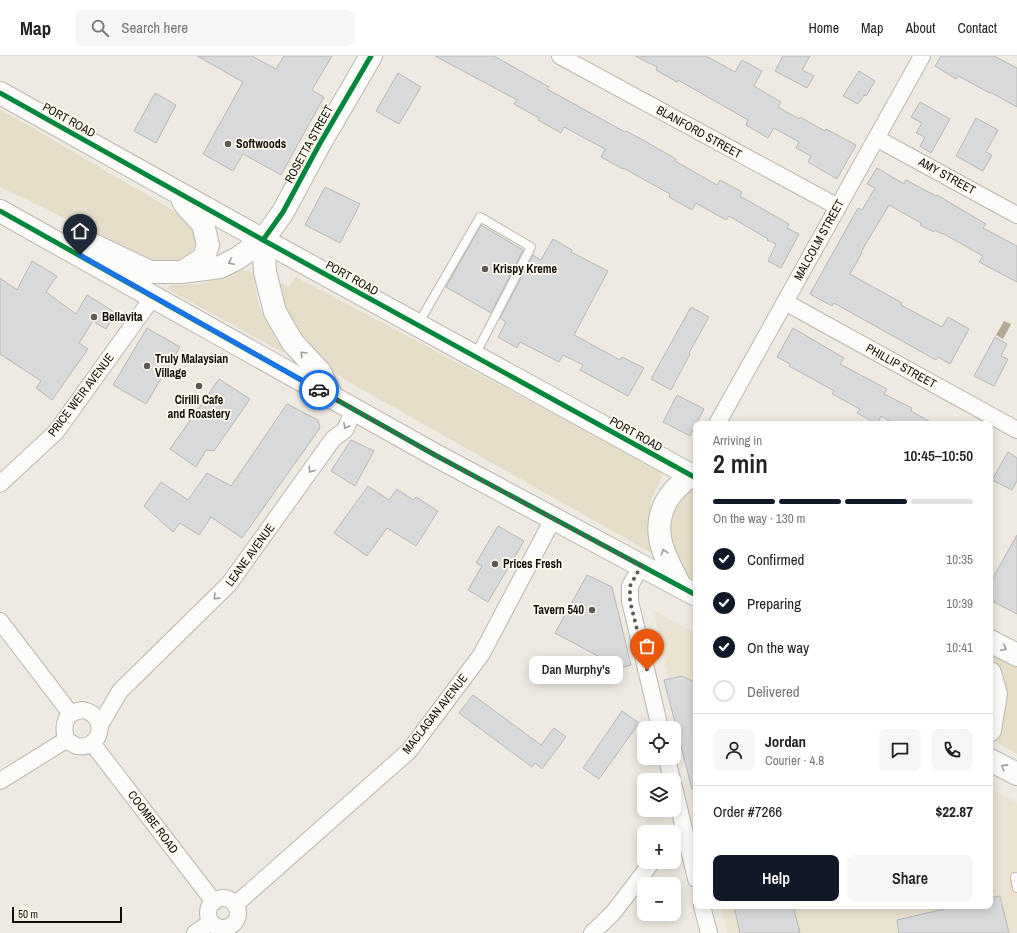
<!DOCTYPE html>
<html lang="en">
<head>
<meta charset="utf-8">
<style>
	:root { --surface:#fff; --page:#f6f6f6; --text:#222; --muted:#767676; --line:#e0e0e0; --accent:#111827 }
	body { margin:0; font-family:"Archivo Narrow",sans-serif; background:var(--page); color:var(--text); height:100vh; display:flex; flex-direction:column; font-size:15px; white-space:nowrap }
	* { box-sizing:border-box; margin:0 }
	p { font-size:13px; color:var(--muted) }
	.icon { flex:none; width:22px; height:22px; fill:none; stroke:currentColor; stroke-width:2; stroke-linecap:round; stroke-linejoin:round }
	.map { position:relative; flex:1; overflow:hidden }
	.details { position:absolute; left:693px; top:365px; width:300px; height:488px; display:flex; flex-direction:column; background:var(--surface); border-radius:8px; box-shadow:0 2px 10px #0003 }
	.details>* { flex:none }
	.buttons { position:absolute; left:637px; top:665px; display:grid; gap:8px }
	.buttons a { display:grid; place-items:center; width:44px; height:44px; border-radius:8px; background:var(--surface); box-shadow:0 2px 10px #0003; font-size:20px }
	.scale { position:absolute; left:12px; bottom:10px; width:110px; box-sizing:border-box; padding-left:4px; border:2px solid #0f0c07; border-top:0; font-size:11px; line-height:14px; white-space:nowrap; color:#0f0c07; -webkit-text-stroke:3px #fffbf0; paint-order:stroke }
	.pin { position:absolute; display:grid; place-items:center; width:34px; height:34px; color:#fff; margin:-41px -17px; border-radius:50% 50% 50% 0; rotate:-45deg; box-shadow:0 0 4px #0007 }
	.pin .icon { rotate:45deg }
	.courier { position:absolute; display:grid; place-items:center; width:40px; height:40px; margin:-20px; border:3px solid #1a73e8; border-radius:50%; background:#fff; color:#222; box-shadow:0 1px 5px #0007 }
	.bubble { position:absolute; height:28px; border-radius:8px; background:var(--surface); box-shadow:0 2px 10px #0003; font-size:13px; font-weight:600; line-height:28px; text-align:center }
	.headline em { font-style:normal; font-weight:600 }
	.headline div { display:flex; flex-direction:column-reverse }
	.headline { display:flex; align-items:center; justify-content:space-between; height:68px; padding:0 20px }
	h1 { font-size:26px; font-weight:600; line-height:30px }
	.bar { display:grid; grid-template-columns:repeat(4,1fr); gap:6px 4px; align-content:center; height:48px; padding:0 20px }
	.bar i { height:5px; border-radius:3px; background:var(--line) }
	.bar .current { background:var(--accent) }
	.bar p { grid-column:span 4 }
	.line { display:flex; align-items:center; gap:10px; padding:0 20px; border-top:1px solid var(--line) }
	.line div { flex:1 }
	.round { display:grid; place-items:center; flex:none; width:42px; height:42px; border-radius:8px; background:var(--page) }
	ol { padding:0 20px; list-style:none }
	li { display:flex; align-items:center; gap:12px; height:44px }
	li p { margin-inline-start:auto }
	li .icon { padding:4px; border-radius:50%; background:var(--accent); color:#fff; stroke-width:4 }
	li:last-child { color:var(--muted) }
	li i { width:22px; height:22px; border:2px solid var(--line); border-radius:50% }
	.primary-button { display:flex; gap:8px; margin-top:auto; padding:8px 20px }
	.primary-button a { flex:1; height:46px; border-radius:8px; background:var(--accent); color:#fff; font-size:16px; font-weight:600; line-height:46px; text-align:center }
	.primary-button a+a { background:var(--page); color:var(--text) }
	header { display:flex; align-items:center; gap:24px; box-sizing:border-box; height:56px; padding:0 20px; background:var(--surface); border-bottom:1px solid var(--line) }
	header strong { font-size:19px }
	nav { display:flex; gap:22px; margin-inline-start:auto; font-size:14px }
	.search { width:280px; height:36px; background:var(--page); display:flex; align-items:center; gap:10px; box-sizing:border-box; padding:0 14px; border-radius:8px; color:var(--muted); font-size:15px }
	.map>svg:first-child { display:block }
	.built { fill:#ebe3d1 }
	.green { fill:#e6ddc9 }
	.water { fill:#b4aa93 }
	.building { fill:#d7d9da; stroke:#b8b8b7 }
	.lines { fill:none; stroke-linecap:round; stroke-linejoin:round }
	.lane-casing { stroke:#bab6af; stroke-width:10 }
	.street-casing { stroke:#bab6af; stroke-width:18 }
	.secondary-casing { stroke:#bab6af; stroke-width:24 }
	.highway-casing { stroke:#bab6af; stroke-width:24 }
	.lane { stroke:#fcfcfa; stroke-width:8 }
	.street { stroke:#fcfcfa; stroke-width:16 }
	.secondary { stroke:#fcfcfa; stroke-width:22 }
	.highway { stroke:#fcfcfa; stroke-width:22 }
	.cycleway-casing { stroke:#fffbf0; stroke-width:8 }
	.cycleway { stroke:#00873e; stroke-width:5 }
	.oneway { stroke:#9d9c99 }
	.done { stroke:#5d5a53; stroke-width:4; stroke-dasharray:0 7.2 }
	.route { stroke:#1a73e8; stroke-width:5 }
	.poi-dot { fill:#5d5a53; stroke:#fffbf0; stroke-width:1.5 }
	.labels { text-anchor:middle; stroke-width:3.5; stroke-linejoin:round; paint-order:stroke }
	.street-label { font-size:12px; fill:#0f0c07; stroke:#fffbf0 }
	.poi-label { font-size:12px; font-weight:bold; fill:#0f0c07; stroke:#fffbf0; text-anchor:start }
</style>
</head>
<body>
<header>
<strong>Map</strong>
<div class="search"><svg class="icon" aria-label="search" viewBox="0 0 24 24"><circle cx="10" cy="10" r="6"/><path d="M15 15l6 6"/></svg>Search here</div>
<nav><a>Home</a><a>Map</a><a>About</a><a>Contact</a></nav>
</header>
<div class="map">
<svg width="1017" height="877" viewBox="0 0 1017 877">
	<rect width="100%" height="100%" fill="#eeeae1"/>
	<g class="built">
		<path d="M653 554 696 577V741Z"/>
		<path d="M990 732 1017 747V877H727L721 850H990Z"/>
	</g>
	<g class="green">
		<path d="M0 53 183 160C198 176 198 175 193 197L178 205 155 206 0 131Z"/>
		<path d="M237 211 245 215 254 216C255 224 255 233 257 241 261 260 274 278 286 293L284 297 167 233 171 229 200 228 220 222Z"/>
		<path d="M268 219 289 231 296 221 664 416 650 446 655 499 347 325 316 303 289 271Z"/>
		<path d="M691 428 696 431V528L669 501 664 468Z"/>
		<path d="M992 595 1017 609V698L991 683 1003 645Z"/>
	</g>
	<path class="water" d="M1004 265 1011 268 1003 283 996 279Z"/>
	<g class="building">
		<path d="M197 0H252L276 13 284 0H332L312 34 324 41 281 119 243 98 233 115 203 98 243 26Z"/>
		<path d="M435 0H494L549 31 547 33 625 76 626 75 643 84 676 103 675 105 717 129 720 124 742 136 740 140 789 168 787 172 799 178 781 212 768 205 776 188 767 184 768 183 729 160 726 164 696 147 692 154 669 141 670 138 623 112V113L601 101 605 93 564 71 561 77 538 64 539 62 514 48 517 44Z"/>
		<path d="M635 0H706L735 16 742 4 762 15 754 30 781 46 778 51 799 63 800 61 825 75 826 73 856 89 837 123 808 106 811 100 796 92 799 86 774 72 768 82 746 69 748 64 678 24 677 26 656 14 657 11Z"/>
		<path d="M783 0H810L802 14 814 20 807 32 775 15Z"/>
		<path d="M941 0H994L1017 12V51L990 36V37L958 20 956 23 935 10Z"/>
		<path d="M859 15 875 25 866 40 864 39 858 48 843 40Z"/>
		<path d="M398 17 421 31 399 68 376 55Z"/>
		<path d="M155 37 176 49 156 87 134 75Z"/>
		<path d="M920 46 950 63 931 97 920 90 925 81 916 77 922 67 911 61Z"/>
		<path d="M976 62 998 74 986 96 992 99 983 115 956 100Z"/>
		<path d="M877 112 904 128 906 124 936 140 937 139 986 168 983 172 1017 190V226L979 206 983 200 942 177V178L935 174 934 176 920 169 921 167 889 149 861 196 862 197 850 218 902 247 901 249 942 271 948 261 969 273 950 308 938 301 936 304 834 247 832 250 810 238 858 152 862 154 875 132 867 128Z"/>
		<path d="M325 131 360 148 340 187 305 169Z"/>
		<path d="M481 169 523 194 491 257 446 231Z"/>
		<path d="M553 183 572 194 571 196 608 215 574 279 620 304 622 301 644 312 628 340 580 314 583 309 563 299 559 306 520 286 517 292 498 281 506 266 500 262 533 199 541 204Z"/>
		<path d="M32 205 57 220 46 236 76 258 87 239 116 257 106 273 93 265 79 287 88 293 52 344 36 332 41 325 0 298V222L17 234Z"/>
		<path d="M691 251 709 261 689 297 690 298 671 334 651 323Z"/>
		<path d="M147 272 180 291 146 348 113 329Z"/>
		<path d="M793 272 844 302 840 308 887 333 884 338 912 352 911 355 934 368H895L881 360 877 368 857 357 860 353 832 338 834 335 789 310 790 308 777 301Z"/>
		<path d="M995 281 1007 288 1001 300 1008 303 994 330 974 320Z"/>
		<path d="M219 323 250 343 214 395 206 394 196 411 170 393Z"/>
		<path d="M677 339 704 353 690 380 663 366Z"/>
		<path d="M287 348 318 364 320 372 242 482 211 461 199 479 180 467 173 476 144 450 161 426 188 444 207 417 231 430Z"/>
		<path d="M351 384 374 395 355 430 331 415Z"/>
		<path d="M1008 396 1017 402V425L1012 434 992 424Z"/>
		<path d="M368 430 389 444 397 433 413 444 416 441 438 455 416 490 387 472 367 500 334 477Z"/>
		<path d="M498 470 524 485 488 546 468 534 482 510 476 507Z"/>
		<path d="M1017 479V558L990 544V527Z"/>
		<path d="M587 519 612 531 631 609 620 612 555 577Z"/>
		<path d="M682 620 696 627V732L692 733 664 624Z"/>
		<path d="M473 639 541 689 554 672 566 681 542 713 535 707 532 711 459 657Z"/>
		<path d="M622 655 639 667 599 723 583 712Z"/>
		<path d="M1000 840 1009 877H899L897 864 957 850H990V842Z"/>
		<path d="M734 850H793L800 877H740Z"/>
	</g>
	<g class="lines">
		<g class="lane-casing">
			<g id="lane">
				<path d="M418 268 480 161 531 191 475 299"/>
				<path d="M1015 821 1017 832"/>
			</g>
		</g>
		<g class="street-casing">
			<g id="street">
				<path d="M560 0 838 151"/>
				<path d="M876 82 1017 159"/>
				<path d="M785 246 1017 374"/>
				<path d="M717 368 922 0"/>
				<path d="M0 428 56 376 153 241"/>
				<path d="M641 510 630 530V545L660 672"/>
				<path d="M0 565 71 658"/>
				<path d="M83 654C110 660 101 695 77 690 74 689 70 686 66 684 62 668 65 656 83 654Z"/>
				<path d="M100 669 120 635 229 528 333 383 345 374 354 353"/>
				<path d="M92 687 214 846"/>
				<path d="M667 702 672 724"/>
				<path d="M0 725 66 684"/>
				<path d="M674 731 696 823"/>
				<circle cx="223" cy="857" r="15"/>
				<path d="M235 849 409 695 481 599 553 463"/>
				<path d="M702 850 709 877"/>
				<path d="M195 877 211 866"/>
				<path d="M592 877 613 857 652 806"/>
			</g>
		</g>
		<g class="secondary-casing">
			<path id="secondary" d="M263 184 283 156 319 89 371 0"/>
		</g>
		<g class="highway-casing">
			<g id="highway">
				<path d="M0 37 263 184 696 422"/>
				<path d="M183 145 188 152 203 168 208 189 204 202 184 215"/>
				<path d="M0 155 435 399 696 539"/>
				<path d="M263 184 265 216 275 256 293 287 320 316 332 341"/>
				<path d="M68 192 85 185 150 216H182L220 211 238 202 263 184"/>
				<path d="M681 531C665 502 648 473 669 441 675 432 684 427 689 418"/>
				<path d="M990 585 1017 599"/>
				<path d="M990 617 996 638 990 674"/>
				<path d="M990 704 1017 718"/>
			</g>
		</g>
		<use href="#lane" class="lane"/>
		<use href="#street" class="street"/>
		<use href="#secondary" class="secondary"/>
		<use href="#highway" class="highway"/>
		<g class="cycleway-casing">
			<g id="cycleway">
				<path d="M0 37 263 184 696 422"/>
				<path d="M0 155 435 399 696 539"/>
				<path d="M263 184 283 156 319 89 371 0"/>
			</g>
		</g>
		<use href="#cycleway" class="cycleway"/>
	</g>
	<defs><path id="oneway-chevron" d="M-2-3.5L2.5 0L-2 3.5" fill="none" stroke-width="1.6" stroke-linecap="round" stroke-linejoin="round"/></defs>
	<g class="oneway">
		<use href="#oneway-chevron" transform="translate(231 206) rotate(154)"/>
		<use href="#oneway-chevron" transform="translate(303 298) rotate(-134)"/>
		<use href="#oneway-chevron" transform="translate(346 370) rotate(119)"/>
		<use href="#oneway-chevron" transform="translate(311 414) rotate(126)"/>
		<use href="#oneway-chevron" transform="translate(664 496) rotate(-108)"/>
		<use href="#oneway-chevron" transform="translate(216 541) rotate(136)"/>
		<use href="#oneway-chevron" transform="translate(1004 592) rotate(26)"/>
		<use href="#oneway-chevron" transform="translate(1004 711) rotate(-151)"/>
	</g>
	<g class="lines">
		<path class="done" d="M319 334 435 399 641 510 630 530V545L647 614"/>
		<path class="route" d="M80 199 319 334"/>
	</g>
	<g class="poi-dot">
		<circle cx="228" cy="88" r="4"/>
		<circle cx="485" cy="213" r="4"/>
		<circle cx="94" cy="261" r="4"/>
		<circle cx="147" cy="310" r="4"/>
		<circle cx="199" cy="330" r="4"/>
		<circle cx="495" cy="508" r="4"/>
		<circle cx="592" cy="554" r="4"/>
	</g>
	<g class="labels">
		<g class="street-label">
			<text transform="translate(69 64) rotate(29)" y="4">PORT ROAD</text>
			<text transform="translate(699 76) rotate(29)" y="4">BLANFORD STREET</text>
			<text transform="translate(309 88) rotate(-61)" y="4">ROSETTA STREET</text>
			<text transform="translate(947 120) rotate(29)" y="4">AMY STREET</text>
			<text transform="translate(819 184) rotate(-61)" y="4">MALCOLM STREET</text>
			<text transform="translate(352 222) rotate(29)" y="4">PORT ROAD</text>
			<text transform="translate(901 310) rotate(29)" y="4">PHILLIP STREET</text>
			<text transform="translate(81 339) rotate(-53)" y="4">PRICE WEIR AVENUE</text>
			<text transform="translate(636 378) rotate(29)" y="4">PORT ROAD</text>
			<text transform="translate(250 499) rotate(-54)" y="4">LEANE AVENUE</text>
			<text transform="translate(435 658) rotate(-52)" y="4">MACLAGAN AVENUE</text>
			<text transform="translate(153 766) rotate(53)" y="4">COOMBE ROAD</text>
		</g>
		<g class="poi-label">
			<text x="236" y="92">Softwoods</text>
			<text x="493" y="217">Krispy Kreme</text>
			<text x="102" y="265">Bellavita</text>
			<text x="155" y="307">Truly Malaysian<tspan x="155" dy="14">Village</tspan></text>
			<text x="199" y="348" text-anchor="middle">Cirilli Cafe<tspan x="199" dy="14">and Roastery</tspan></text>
			<text x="503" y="512">Prices Fresh</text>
			<text x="584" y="558" text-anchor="end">Tavern 540</text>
		</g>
	</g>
</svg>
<div class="buttons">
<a><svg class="icon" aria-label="locate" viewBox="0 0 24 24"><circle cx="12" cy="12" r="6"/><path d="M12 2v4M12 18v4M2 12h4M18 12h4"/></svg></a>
<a><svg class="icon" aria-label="layers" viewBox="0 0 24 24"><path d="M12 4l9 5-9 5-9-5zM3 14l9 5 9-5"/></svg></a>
<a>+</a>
<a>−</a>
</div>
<div class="scale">50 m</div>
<div class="pin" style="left:647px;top:614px;background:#ea580c"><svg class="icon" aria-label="bag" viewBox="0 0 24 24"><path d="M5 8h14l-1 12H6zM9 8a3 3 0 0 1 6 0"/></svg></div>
<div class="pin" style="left:80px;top:199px;background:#1f2937"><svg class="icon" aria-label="home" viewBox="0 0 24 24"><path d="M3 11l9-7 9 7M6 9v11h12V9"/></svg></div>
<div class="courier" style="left:319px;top:334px"><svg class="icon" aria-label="car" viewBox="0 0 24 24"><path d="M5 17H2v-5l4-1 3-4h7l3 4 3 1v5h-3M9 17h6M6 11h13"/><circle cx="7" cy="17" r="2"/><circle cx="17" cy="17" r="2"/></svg></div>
<div class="bubble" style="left:529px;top:600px;width:94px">Dan Murphy's</div>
<section class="details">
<div class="headline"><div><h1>2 min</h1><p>Arriving in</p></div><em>10:45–10:50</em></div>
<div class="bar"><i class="current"></i><i class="current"></i><i class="current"></i><i></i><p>On the way · 130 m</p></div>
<ol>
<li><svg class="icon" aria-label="check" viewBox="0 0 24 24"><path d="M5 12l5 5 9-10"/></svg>Confirmed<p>10:35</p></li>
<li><svg class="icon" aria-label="check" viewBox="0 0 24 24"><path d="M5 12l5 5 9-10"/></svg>Preparing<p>10:39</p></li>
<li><svg class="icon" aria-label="check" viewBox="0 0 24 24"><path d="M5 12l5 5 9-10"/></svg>On the way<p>10:41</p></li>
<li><i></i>Delivered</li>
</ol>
<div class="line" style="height:72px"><a class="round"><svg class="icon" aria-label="person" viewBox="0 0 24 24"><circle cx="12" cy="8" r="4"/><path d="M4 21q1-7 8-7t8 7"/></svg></a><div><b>Jordan</b><p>Courier · 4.8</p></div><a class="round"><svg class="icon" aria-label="chat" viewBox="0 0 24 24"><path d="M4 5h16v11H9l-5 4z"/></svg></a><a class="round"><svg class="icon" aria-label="phone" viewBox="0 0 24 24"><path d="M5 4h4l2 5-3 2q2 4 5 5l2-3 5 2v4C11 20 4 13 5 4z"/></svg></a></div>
<div class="line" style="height:52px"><div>Order #7266</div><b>$22.87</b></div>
<div class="primary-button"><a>Help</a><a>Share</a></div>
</section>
</div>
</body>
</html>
